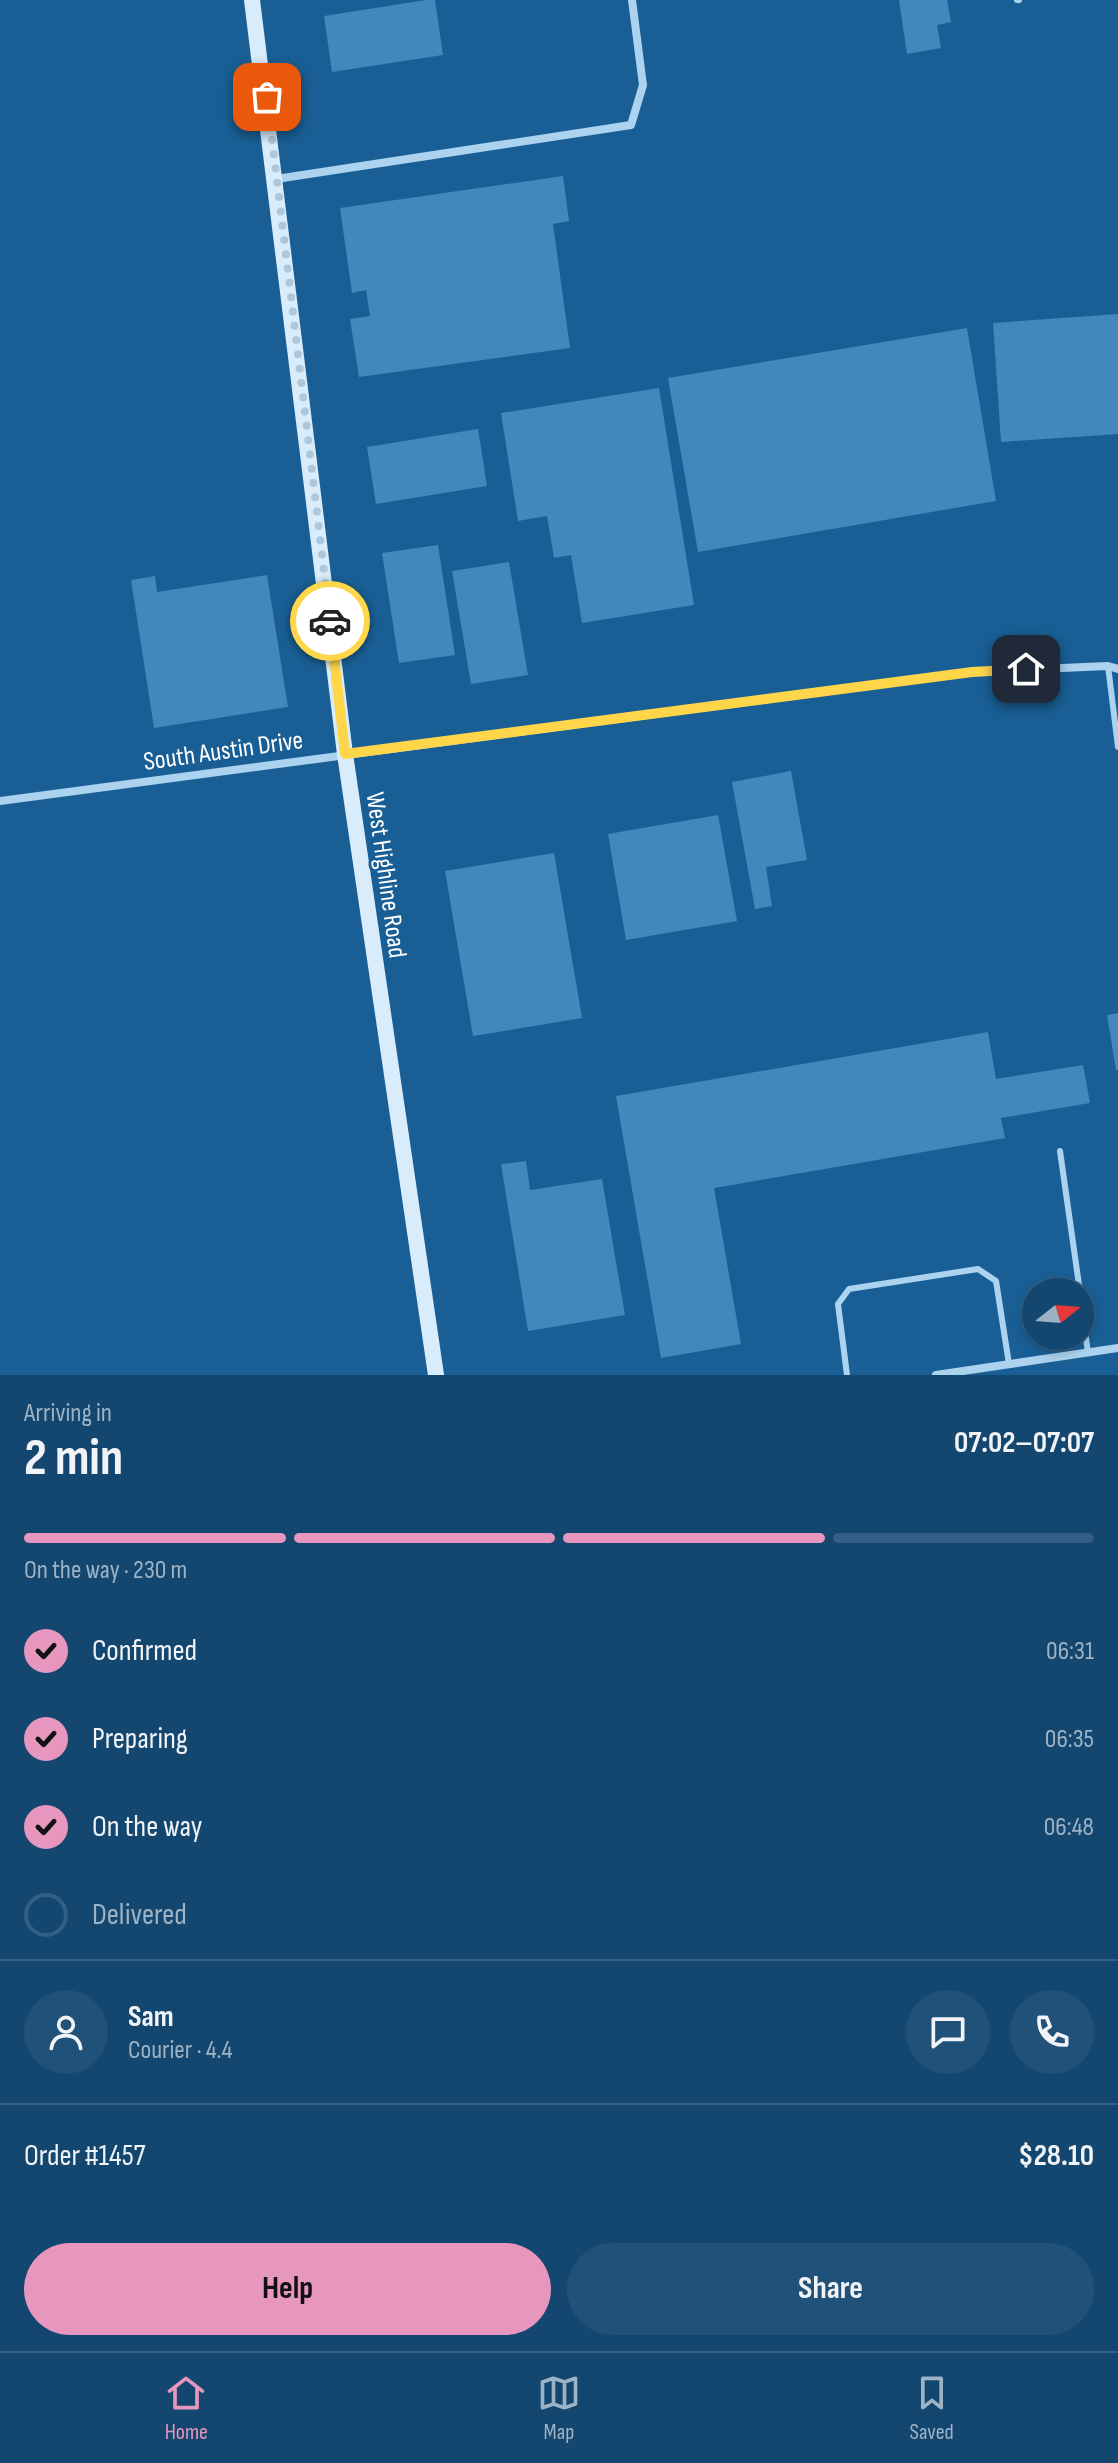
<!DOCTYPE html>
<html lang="en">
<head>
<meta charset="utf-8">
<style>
	:root { --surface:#134770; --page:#205178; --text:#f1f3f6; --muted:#9db2c3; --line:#325f83; --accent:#e797bd }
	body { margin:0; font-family:"Sofia Sans Condensed",sans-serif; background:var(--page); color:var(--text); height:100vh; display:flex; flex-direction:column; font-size:30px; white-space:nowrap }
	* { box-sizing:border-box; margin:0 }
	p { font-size:26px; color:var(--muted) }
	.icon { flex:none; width:44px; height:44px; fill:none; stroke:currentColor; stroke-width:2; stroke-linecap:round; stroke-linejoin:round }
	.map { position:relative; height:1375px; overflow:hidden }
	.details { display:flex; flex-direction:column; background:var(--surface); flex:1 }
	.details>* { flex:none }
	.needle { width:52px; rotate:73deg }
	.buttons { position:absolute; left:1022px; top:1278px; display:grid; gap:16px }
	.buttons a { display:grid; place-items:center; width:72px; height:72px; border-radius:50%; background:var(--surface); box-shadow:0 4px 12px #0003,0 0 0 2px var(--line); font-size:40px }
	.pin { position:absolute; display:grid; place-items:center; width:68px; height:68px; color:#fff; margin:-34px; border-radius:16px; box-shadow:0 4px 12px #0006 }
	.courier { position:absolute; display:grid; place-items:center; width:80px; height:80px; margin:-40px; border:6px solid #ffd54a; border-radius:50%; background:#fff; color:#222; box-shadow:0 2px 10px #0007 }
	.head em { font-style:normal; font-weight:700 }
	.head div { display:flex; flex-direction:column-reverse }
	.head { display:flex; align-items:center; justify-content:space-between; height:136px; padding:0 24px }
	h1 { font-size:52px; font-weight:700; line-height:60px }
	.bar { display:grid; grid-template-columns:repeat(4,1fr); gap:12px 8px; align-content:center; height:96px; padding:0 24px }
	.bar i { height:10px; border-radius:6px; background:var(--line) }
	.bar .current { background:var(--accent) }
	.bar p { grid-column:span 4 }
	.line { display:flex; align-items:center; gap:20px; padding:0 24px; border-top:2px solid var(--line) }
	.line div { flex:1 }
	.round { display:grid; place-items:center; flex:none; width:84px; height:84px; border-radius:42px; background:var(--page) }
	ol { padding:0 24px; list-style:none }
	li { display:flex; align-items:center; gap:24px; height:88px }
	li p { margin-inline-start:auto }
	li .icon { padding:8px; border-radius:50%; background:var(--accent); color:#111; stroke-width:4 }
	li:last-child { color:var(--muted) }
	li i { width:44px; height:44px; border:4px solid var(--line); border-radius:50% }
	.cta { display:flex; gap:16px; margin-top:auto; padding:16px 24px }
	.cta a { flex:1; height:92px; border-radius:48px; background:var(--accent); color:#111; font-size:32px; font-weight:700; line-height:92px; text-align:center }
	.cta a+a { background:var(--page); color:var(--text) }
	.tab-bar { display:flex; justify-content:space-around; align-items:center; height:112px; border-top:2px solid var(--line); background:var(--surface); font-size:22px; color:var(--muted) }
	.tab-bar a { display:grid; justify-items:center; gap:4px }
	.tab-bar .current { color:var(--accent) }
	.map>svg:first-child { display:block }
	.building { fill:#4288bc }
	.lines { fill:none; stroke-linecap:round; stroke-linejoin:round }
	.lane { stroke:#abd3f0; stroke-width:6 }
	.street { stroke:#abd3f0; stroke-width:8 }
	.secondary { stroke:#d9ecfb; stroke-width:16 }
	.done { stroke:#aec7da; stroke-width:8; stroke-dasharray:0 14.4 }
	.route { stroke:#ffd54a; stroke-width:10 }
	.labels { text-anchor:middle; stroke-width:6; stroke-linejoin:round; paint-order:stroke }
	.street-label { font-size:26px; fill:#fff; stroke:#195f95 }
</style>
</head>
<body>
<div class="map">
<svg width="1118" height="1375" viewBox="0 0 1118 1375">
	<rect width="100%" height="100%" fill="#195f95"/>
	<g class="building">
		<path d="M426 0H435L443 55 332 72 324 16Z"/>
		<path d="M899 0H947L951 22 937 25 941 48 907 54Z"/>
		<path d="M563 176 569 221 553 224 570 348 359 377 350 319 370 316 366 290 352 293 340 208Z"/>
		<path d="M1118 314V434L1001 442 993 323Z"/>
		<path d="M967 328 996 501 698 552 668 378Z"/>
		<path d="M659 388 694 605 582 623 571 555 554 558 547 516 518 521 501 413Z"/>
		<path d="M478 429 487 486 376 504 367 447Z"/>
		<path d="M438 545 455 655 399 663 382 553Z"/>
		<path d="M509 562 528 675 471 684 452 571Z"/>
		<path d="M267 575 288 707 154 728 131 580 155 576 157 592Z"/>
		<path d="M791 771 807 860 766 867 772 906 755 909 732 782Z"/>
		<path d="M718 815 737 921 626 940 608 834Z"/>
		<path d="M554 853 582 1018 473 1036 445 871Z"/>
		<path d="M1118 1013V1070H1116L1107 1015Z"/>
		<path d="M988 1032 996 1079 1083 1065 1090 1103 1001 1118 1005 1138 714 1188 741 1344 661 1358 616 1096Z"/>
		<path d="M526 1161 530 1190 602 1179 625 1315 528 1331 501 1164Z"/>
	</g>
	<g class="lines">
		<g class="lane">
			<path d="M1017 0H1019"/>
			<path d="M1108 666 1118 747"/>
			<path d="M1060 1151 1080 1292"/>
			<path d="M1080 1295 1088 1353"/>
			<path d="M847 1375 838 1304 849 1289 978 1269 996 1281 1009 1364"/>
		</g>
		<g class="street">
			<path d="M276 179 631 125 643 85 632 0"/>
			<path d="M0 801 972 672 1108 666 1118 669"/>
			<path d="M936 1375 1118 1348"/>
		</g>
		<path class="secondary" d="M252 0 345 754 436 1375"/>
	</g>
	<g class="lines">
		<path class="done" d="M267 97 330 621"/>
		<path class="route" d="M330 621 345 754 972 672 1026 669"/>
	</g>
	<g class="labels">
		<g class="street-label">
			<text transform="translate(223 750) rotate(-8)" y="9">South Austin Drive</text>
			<text transform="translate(387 875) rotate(82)" y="9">West Highline Road</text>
		</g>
	</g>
</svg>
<div class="buttons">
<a><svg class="needle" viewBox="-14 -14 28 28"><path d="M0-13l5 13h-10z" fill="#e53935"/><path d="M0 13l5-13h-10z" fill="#9db2c3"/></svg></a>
</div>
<div class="pin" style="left:267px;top:97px;background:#ea580c"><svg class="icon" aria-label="bag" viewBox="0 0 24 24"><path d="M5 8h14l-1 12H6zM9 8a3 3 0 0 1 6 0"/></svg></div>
<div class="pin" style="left:1026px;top:669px;background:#1f2937"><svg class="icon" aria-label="home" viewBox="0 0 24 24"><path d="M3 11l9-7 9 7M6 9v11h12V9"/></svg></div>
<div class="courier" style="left:330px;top:621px"><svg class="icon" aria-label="car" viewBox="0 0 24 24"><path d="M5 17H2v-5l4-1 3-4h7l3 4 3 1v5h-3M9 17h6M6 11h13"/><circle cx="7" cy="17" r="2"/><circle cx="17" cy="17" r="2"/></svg></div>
</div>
<section class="details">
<div class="head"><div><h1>2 min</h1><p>Arriving in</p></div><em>07:02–07:07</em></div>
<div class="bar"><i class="current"></i><i class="current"></i><i class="current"></i><i></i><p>On the way · 230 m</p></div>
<ol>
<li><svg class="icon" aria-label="check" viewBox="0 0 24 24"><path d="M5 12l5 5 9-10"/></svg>Confirmed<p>06:31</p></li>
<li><svg class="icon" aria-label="check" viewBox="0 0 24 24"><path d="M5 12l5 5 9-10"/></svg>Preparing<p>06:35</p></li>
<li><svg class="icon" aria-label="check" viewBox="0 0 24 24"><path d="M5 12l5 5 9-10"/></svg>On the way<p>06:48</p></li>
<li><i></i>Delivered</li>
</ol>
<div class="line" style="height:144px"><a class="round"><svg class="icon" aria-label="person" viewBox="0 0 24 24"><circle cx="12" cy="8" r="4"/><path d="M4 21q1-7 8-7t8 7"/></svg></a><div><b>Sam</b><p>Courier · 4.4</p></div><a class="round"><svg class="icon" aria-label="chat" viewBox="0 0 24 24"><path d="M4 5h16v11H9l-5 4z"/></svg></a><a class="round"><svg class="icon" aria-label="phone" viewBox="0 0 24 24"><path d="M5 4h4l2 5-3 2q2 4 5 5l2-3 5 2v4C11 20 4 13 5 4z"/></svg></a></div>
<div class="line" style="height:104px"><div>Order #1457</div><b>$28.10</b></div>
<div class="cta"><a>Help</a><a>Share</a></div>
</section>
<nav class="tab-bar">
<a class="current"><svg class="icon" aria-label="home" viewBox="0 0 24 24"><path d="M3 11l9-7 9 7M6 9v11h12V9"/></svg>Home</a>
<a><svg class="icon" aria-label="map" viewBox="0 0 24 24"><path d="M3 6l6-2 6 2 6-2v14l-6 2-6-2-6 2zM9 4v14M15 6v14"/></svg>Map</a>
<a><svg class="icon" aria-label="saved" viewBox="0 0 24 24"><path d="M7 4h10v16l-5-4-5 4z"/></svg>Saved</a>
</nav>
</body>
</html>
